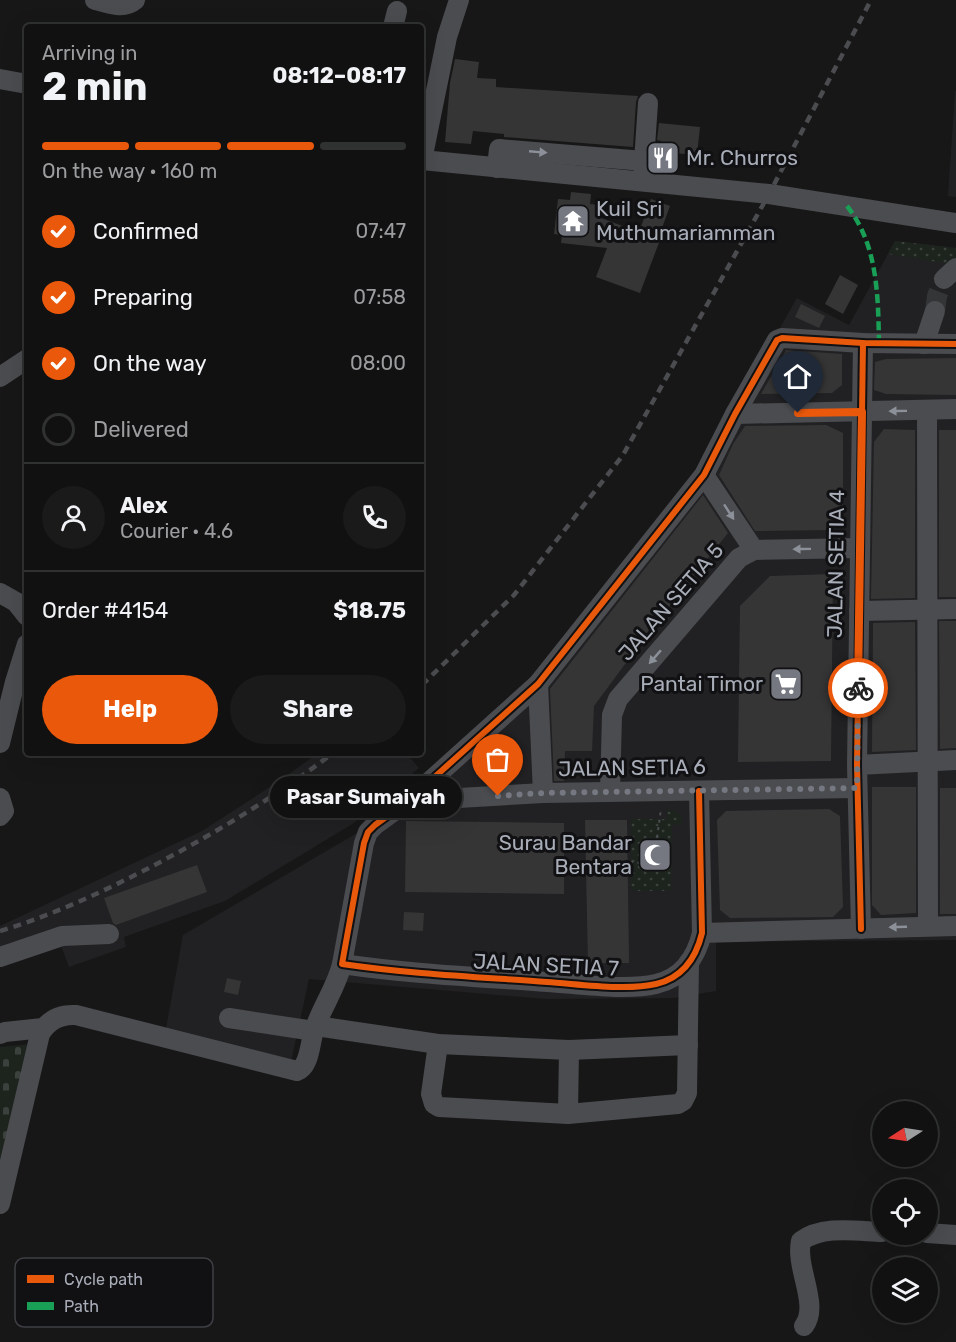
<!DOCTYPE html>
<html lang="en">
<head>
<meta charset="utf-8">
<style>
	:root { --surface:#111; --page:#1a1a1a; --text:#f1f3f6; --muted:#9c9d9f; --line:#303131; --accent:#ea580c }
	body { margin:0; font-family:Rubik,sans-serif; background:var(--page); color:var(--text); height:100vh; display:flex; flex-direction:column; font-size:22px; white-space:nowrap }
	* { box-sizing:border-box; margin:0 }
	p { font-size:20px; color:var(--muted) }
	.icon { flex:none; width:33px; height:33px; fill:none; stroke:currentColor; stroke-width:2; stroke-linecap:round; stroke-linejoin:round }
	.map { position:relative; flex:1; overflow:hidden }
	.panel { position:absolute; left:24px; top:24px; width:400px; height:732px; display:flex; flex-direction:column; background:var(--surface); border-radius:6px; box-shadow:0 6px 24px #0002,0 0 0 2px var(--line) }
	.panel>* { flex:none }
	.needle { width:39px; rotate:258deg }
	.controls { position:absolute; left:872px; top:1101px; display:grid; gap:12px }
	.controls a { display:grid; place-items:center; width:66px; height:66px; border-radius:50%; background:var(--surface); box-shadow:0 6px 24px #0002,0 0 0 2px var(--line); font-size:30px }
	.pin { position:absolute; display:grid; place-items:center; width:51px; height:51px; color:#fff; margin:-62px -26px; border-radius:50% 50% 50% 0; rotate:-45deg; box-shadow:0 0 6px #0007 }
	.pin .icon { rotate:45deg }
	.courier { position:absolute; display:grid; place-items:center; width:60px; height:60px; margin:-30px; border:4px solid #ea580c; border-radius:50%; background:#fff; color:#222; box-shadow:0 2px 8px #0007 }
	.bubble { position:absolute; height:42px; border-radius:21px; background:var(--surface); box-shadow:0 6px 24px #0002,0 0 0 2px var(--line); font-size:20px; font-weight:700; line-height:42px; text-align:center }
	.summary em { font-style:normal; font-weight:700 }
	.summary div { display:flex; flex-direction:column-reverse }
	.summary { display:flex; align-items:center; justify-content:space-between; height:102px; padding:0 18px }
	h1 { font-size:39px; font-weight:700; line-height:45px }
	.bar { display:grid; grid-template-columns:repeat(4,1fr); gap:9px 6px; align-content:center; height:72px; padding:0 18px }
	.bar i { height:8px; border-radius:4px; background:var(--line) }
	.bar .current { background:var(--accent) }
	.bar p { grid-column:span 4 }
	.line { display:flex; align-items:center; gap:15px; padding:0 18px; border-top:2px solid var(--line) }
	.line div { flex:1 }
	.round { display:grid; place-items:center; flex:none; width:63px; height:63px; border-radius:32px; background:var(--page) }
	ol { padding:0 18px; list-style:none }
	li { display:flex; align-items:center; gap:18px; height:66px }
	li p { margin-inline-start:auto }
	li .icon { padding:6px; border-radius:50%; background:var(--accent); color:#fff; stroke-width:4 }
	li:last-child { color:var(--muted) }
	li i { width:33px; height:33px; border:3px solid var(--line); border-radius:50% }
	.cta { display:flex; gap:12px; margin-top:auto; padding:12px 18px }
	.cta a { flex:1; height:69px; border-radius:36px; background:var(--accent); color:#fff; font-size:24px; font-weight:700; line-height:69px; text-align:center }
	.cta a+a { background:var(--page); color:var(--text) }
	.map>svg:first-child { display:block }
	.built { fill:#212123 }
	.grass { fill:url(#grass-dots) }
	.cemetery { fill:url(#cemetery-stones) }
	.building { fill:#353536 }
	.lines { fill:none; stroke-linecap:round; stroke-linejoin:round }
	.minor-tunnel { stroke:#343537; stroke-width:20; stroke-dasharray:20 10; stroke-linecap:butt }
	.path { stroke:#4d4e52; stroke-width:2; stroke-dasharray:3 4.5; stroke-linecap:butt }
	.minor { stroke:#4b4c50; stroke-width:20 }
	.rail { stroke:#4b4c4f; stroke-width:4.5; stroke-dasharray:8 6; stroke-linecap:butt }
	.quiet { stroke:#1a9f57; stroke-width:4.5; stroke-dasharray:9 4.5; stroke-linecap:butt }
	.cycleway-casing { stroke:#111113; stroke-width:10 }
	.cycleway { stroke:#e8590c; stroke-width:6 }
	.oneway { fill:#8c9099 }
	.done { stroke:#757880; stroke-width:6; stroke-dasharray:0 10.8 }
	.route { stroke:#ea580c; stroke-width:8 }
	.labels { text-anchor:middle; stroke-width:6; stroke-linejoin:round; paint-order:stroke }
	.poi-label { font-size:21px; fill:#a8adb8; stroke:#111113; text-anchor:start }
	.street-label { font-size:21px; fill:#a8adb8; stroke:#111113 }
	.key { fill:#111113; stroke:#3e4045; stroke-width:1.5 }
	.key-label { font-size:16px; fill:#a8adb8 }
</style>
</head>
<body>
<div class="map">
<svg width="956" height="1342" viewBox="0 0 956 1342">
	<defs>
		<pattern id="grass-dots" width="8" height="8" patternUnits="userSpaceOnUse" patternTransform="scale(1.5)"><rect width="8" height="8" fill="#1d241e"/><path d="M2 2h.1M6 6h.1" fill="none" stroke="#3b413d" stroke-width="1.8" stroke-linecap="round"/></pattern>
		<pattern id="cemetery-stones" width="16" height="16" patternUnits="userSpaceOnUse" patternTransform="scale(1.5)"><rect width="16" height="16" fill="#1d241e"/><path d="M2 7V4a2 2 0 0 1 4 0v3zM10 15v-3a2 2 0 0 1 4 0v3z" fill="#3b413d"/></pattern>
	</defs>
	<rect width="100%" height="100%" fill="#171717"/>
	<g class="built">
		<path d="M955 91H956V197L948 196Z"/>
		<path d="M895 241 956 248V940L716 942V991L674 998 546 999 309 979 291 1062 165 1034 183 935 357 833 410 789 529 681 703 462 797 298 849 325Z"/>
		<path d="M318 753H406L419 768 354 823 225 901 124 937 126 947 69 967 60 943 0 965V926L202 831 282 779Z"/>
	</g>
	<g class="grass">
		<path d="M895 241 956 248V265L888 254Z"/>
		<path d="M667 810 677 811 683 819 681 824 672 825 671 891H631V819H666Z"/>
	</g>
	<path class="cemetery" d="M32 1044 0 1184V1047Z"/>
	<g class="building">
		<path d="M455 59 479 62 477 78 496 79V87L638 96 636 102 633 147 504 137V134L473 131 471 144 445 142 450 83Z"/>
		<path d="M659 123 700 127 697 155 660 152 661 141 657 140Z"/>
		<path d="M571 192 591 194 590 204 602 205 601 218 639 232 651 199 670 206 658 239 660 240 640 293 596 277 607 248 561 243 562 235 554 234 558 199 570 200Z"/>
		<path d="M840 275 858 285 843 314 825 304Z"/>
		<path d="M801 304 825 316 819 328 795 317Z"/>
		<path d="M786 350 842 354V385L832 393 761 394Z"/>
		<path d="M956 358V395L886 394 874 390 875 362 886 359Z"/>
		<path d="M826 425 843 433V523L832 530 755 531 719 475 733 444 745 426Z"/>
		<path d="M884 429 915 430V598L871 599 874 442Z"/>
		<rect x="939" y="430" width="17" height="167"/>
		<path d="M703 495 728 533 648 633 594 706 592 751H565L564 781H554L550 689Z"/>
		<path d="M833 574 831 761 738 762 740 606 770 576Z"/>
		<path d="M939 621H956V748L940 749Z"/>
		<path d="M915 622 916 750 872 752 873 623Z"/>
		<path d="M872 787H916V913L881 915 872 905Z"/>
		<rect x="940" y="788" width="16" height="126"/>
		<path d="M829 809 840 816 843 907 833 917 730 918 720 910 717 820 726 811Z"/>
		<path d="M585 820H627L629 963H588Z"/>
		<path d="M406 821 564 823V894L405 892Z"/>
		<path d="M197 865 207 892 116 925 113 923 104 898Z"/>
		<path d="M404 912 424 913 423 931 403 930Z"/>
		<path d="M227 978 241 981 238 995 224 992Z"/>
	</g>
	<g class="lines">
		<path class="minor-tunnel" d="M935 311 937 296 944 279"/>
		<g class="path">
			<path d="M656 845 661 809"/>
			<path d="M630 862 640 863"/>
		</g>
		<g class="minor">
			<path d="M95 0C109 3 123 10 135 0"/>
			<path d="M393 27 397 11"/>
			<path d="M0 79 27 84"/>
			<path d="M422 160 769 194 956 223"/>
			<path d="M422 160 447 37 459 0"/>
			<path d="M644 161 648 103"/>
			<path d="M497 168 499 149 644 161 643 181"/>
			<path d="M944 279 956 268"/>
			<path d="M924 344 935 311"/>
			<path d="M0 377 27 359"/>
			<path d="M927 410 928 926"/>
			<path d="M735 414 956 409"/>
			<path d="M704 475 754 550"/>
			<path d="M0 593 16 602 27 616"/>
			<path d="M859 611 956 609"/>
			<path d="M538 684 543 793"/>
			<path d="M0 743 15 682 27 644"/>
			<path d="M857 765 956 760"/>
			<path d="M699 791 702 933C696 958 682 978 656 984 626 991 579 984 547 982 479 977 410 974 342 964L364 843 368 832 375 825 408 801 538 684 704 475 735 414 777 340 782 338 863 343 956 344"/>
			<path d="M610 792 612 715 618 699 739 558 754 550 860 548"/>
			<path d="M0 798 4 811 0 816"/>
			<path d="M408 801 543 793 857 788"/>
			<path d="M861 929 857 765 863 343"/>
			<path d="M702 933 956 926"/>
			<path d="M0 957 62 936 109 934"/>
			<path d="M229 1018 314 1031"/>
			<path d="M316 1026 438 1044 569 1050 688 1045"/>
			<path d="M0 1034 5 1032 43 1028"/>
			<path d="M438 1044 431 1094 434 1104 439 1107 568 1114 678 1104 683 1101 687 1093 689 962"/>
			<path d="M568 1114 569 1050"/>
			<path d="M0 1204 40 1034C48 1020 60 1014 76 1015L297 1071C309 1067 310 1045 313 1034 320 1009 336 989 342 964"/>
			<path d="M927 1233 956 1235"/>
			<path d="M804 1326C820 1305 795 1268 801 1241 823 1225 856 1231 882 1232"/>
		</g>
		<g class="rail">
			<path d="M422 685 514 595 623 455 769 194 871 0"/>
			<path d="M0 931C50 916 96 895 143 871 209 837 274 798 333 753"/>
		</g>
		<path class="quiet" d="M847 206C878 245 878 296 879 343"/>
		<g class="cycleway-casing">
			<g id="cycleway">
				<path d="M699 791 702 933C696 958 682 978 656 984 626 991 579 984 547 982 479 977 410 974 342 964L364 843 368 832 375 825 408 801 538 684 704 475 735 414 777 340 782 338 863 343 956 344"/>
				<path d="M861 929 857 765 863 343"/>
			</g>
		</g>
		<use href="#cycleway" class="cycleway"/>
	</g>
	<defs><path id="oneway-solid" d="M-6-.8H1V-3.2L6.5 0L1 3.2V.8H-6Z" transform="scale(1.5)"/></defs>
	<g class="oneway">
		<use href="#oneway-solid" transform="translate(538 152) rotate(5)"/>
		<use href="#oneway-solid" transform="translate(898 411) rotate(179)"/>
		<use href="#oneway-solid" transform="translate(729 512) rotate(57)"/>
		<use href="#oneway-solid" transform="translate(802 549) rotate(179)"/>
		<use href="#oneway-solid" transform="translate(655 657) rotate(131)"/>
		<use href="#oneway-solid" transform="translate(898 927) rotate(178)"/>
	</g>
	<g class="lines">
		<path class="done" d="M498 796 543 793 857 788 858 688"/>
		<path class="route" d="M798 413 862 412 858 688"/>
	</g>
	<defs>
		<g id="restaurant-square" transform="scale(1.725)"><rect x="-9" y="-9" width="18" height="18" rx="4" fill="#757880" stroke="#111113"/><path d="M-5-6h1v4h1v-4h1v4h1v-4h1v5L-1.5 .5V6h-2V.5L-5-1ZM5-6V6H3V1.5H1.5Q1.5-4 5-6Z" fill="#fff"/></g>
		<g id="temple-square" transform="scale(1.725)"><rect x="-9" y="-9" width="18" height="18" rx="4" fill="#757880" stroke="#111113"/><path d="M0-6L5-2H3V0L6.5 2.5H4V6H1.5V3h-3V6H-4V2.5H-6.5L-3 0V-2H-5Z" fill="#fff"/></g>
		<g id="supermarket-square" transform="scale(1.725)"><rect x="-9" y="-9" width="18" height="18" rx="4" fill="#757880" stroke="#111113"/><path d="M-6-5.5h2.5l.6 2H6L4.5 2H-2.5L-4.4-4H-6ZM-1.5 3.2a1.3 1.3 0 1 0 .1 0ZM3 3.2a1.3 1.3 0 1 0 .1 0Z" fill="#fff"/></g>
		<g id="mosque-square" transform="scale(1.725)"><rect x="-9" y="-9" width="18" height="18" rx="4" fill="#757880" stroke="#111113"/><path d="M3.5-4.9A6 6 0 1 0 3.5 4.9A5 5 0 1 1 3.5-4.9Z" fill="#fff"/></g>
	</defs>
	<g fill-rule="evenodd">
		<use href="#restaurant-square" x="663" y="158"/>
		<use href="#temple-square" x="573" y="221"/>
		<use href="#supermarket-square" x="786" y="684"/>
		<use href="#mosque-square" x="655" y="855"/>
	</g>
	<g class="labels">
		<g class="poi-label">
			<text x="686" y="165">Mr. Churros</text>
			<text x="596" y="216">Kuil Sri<tspan x="596" dy="24">Muthumariamman</tspan></text>
			<text x="763" y="691" text-anchor="end">Pantai Timor</text>
			<text x="632" y="850" text-anchor="end">Surau Bandar<tspan x="632" dy="24">Bentara</tspan></text>
		</g>
		<g class="street-label">
			<text transform="translate(836 564) rotate(-89)" y="7">JALAN SETIA 4</text>
			<text transform="translate(671 602) rotate(-49)" y="7">JALAN SETIA 5</text>
			<text transform="translate(632 768) rotate(-1)" y="7">JALAN SETIA 6</text>
			<text transform="translate(546 965) rotate(3)" y="7">JALAN SETIA 7</text>
		</g>
	</g>
	<rect x="15" y="1258" width="198" height="69" rx="9" class="key"/>
	<rect x="27" y="1275" width="27" height="8" fill="#e8590c"/>
	<rect x="27" y="1302" width="27" height="8" fill="#1a9f57"/>
	<g class="key-label">
		<text x="64" y="1285">Cycle path</text>
		<text x="64" y="1312">Path</text>
	</g>
</svg>
<div class="controls">
<a><svg class="needle" viewBox="-14 -14 28 28"><path d="M0-13l5 13h-10z" fill="#e53935"/><path d="M0 13l5-13h-10z" fill="#9c9d9f"/></svg></a>
<a><svg class="icon" aria-label="locate" viewBox="0 0 24 24"><circle cx="12" cy="12" r="6"/><path d="M12 2v4M12 18v4M2 12h4M18 12h4"/></svg></a>
<a><svg class="icon" aria-label="layers" viewBox="0 0 24 24"><path d="M12 4l9 5-9 5-9-5zM3 14l9 5 9-5"/></svg></a>
</div>
<div class="pin" style="left:498px;top:796px;background:#ea580c"><svg class="icon" aria-label="bag" viewBox="0 0 24 24"><path d="M5 8h14l-1 12H6zM9 8a3 3 0 0 1 6 0"/></svg></div>
<div class="pin" style="left:798px;top:413px;background:#1f2937"><svg class="icon" aria-label="home" viewBox="0 0 24 24"><path d="M3 11l9-7 9 7M6 9v11h12V9"/></svg></div>
<div class="courier" style="left:858px;top:688px"><svg class="icon" aria-label="bike" viewBox="0 0 24 24"><circle cx="6" cy="16" r="4"/><circle cx="18" cy="16" r="4"/><path d="M6 16l4-8h5l3 8M10 8l3 8H6M13 5h3"/></svg></div>
<div class="bubble" style="left:270px;top:776px;width:192px">Pasar Sumaiyah</div>
<section class="panel">
<div class="summary"><div><h1>2 min</h1><p>Arriving in</p></div><em>08:12–08:17</em></div>
<div class="bar"><i class="current"></i><i class="current"></i><i class="current"></i><i></i><p>On the way · 160 m</p></div>
<ol>
<li><svg class="icon" aria-label="check" viewBox="0 0 24 24"><path d="M5 12l5 5 9-10"/></svg>Confirmed<p>07:47</p></li>
<li><svg class="icon" aria-label="check" viewBox="0 0 24 24"><path d="M5 12l5 5 9-10"/></svg>Preparing<p>07:58</p></li>
<li><svg class="icon" aria-label="check" viewBox="0 0 24 24"><path d="M5 12l5 5 9-10"/></svg>On the way<p>08:00</p></li>
<li><i></i>Delivered</li>
</ol>
<div class="line" style="height:108px"><a class="round"><svg class="icon" aria-label="person" viewBox="0 0 24 24"><circle cx="12" cy="8" r="4"/><path d="M4 21q1-7 8-7t8 7"/></svg></a><div><b>Alex</b><p>Courier · 4.6</p></div><a class="round"><svg class="icon" aria-label="phone" viewBox="0 0 24 24"><path d="M5 4h4l2 5-3 2q2 4 5 5l2-3 5 2v4C11 20 4 13 5 4z"/></svg></a></div>
<div class="line" style="height:78px"><div>Order #4154</div><b>$18.75</b></div>
<div class="cta"><a>Help</a><a>Share</a></div>
</section>
</div>
</body>
</html>
